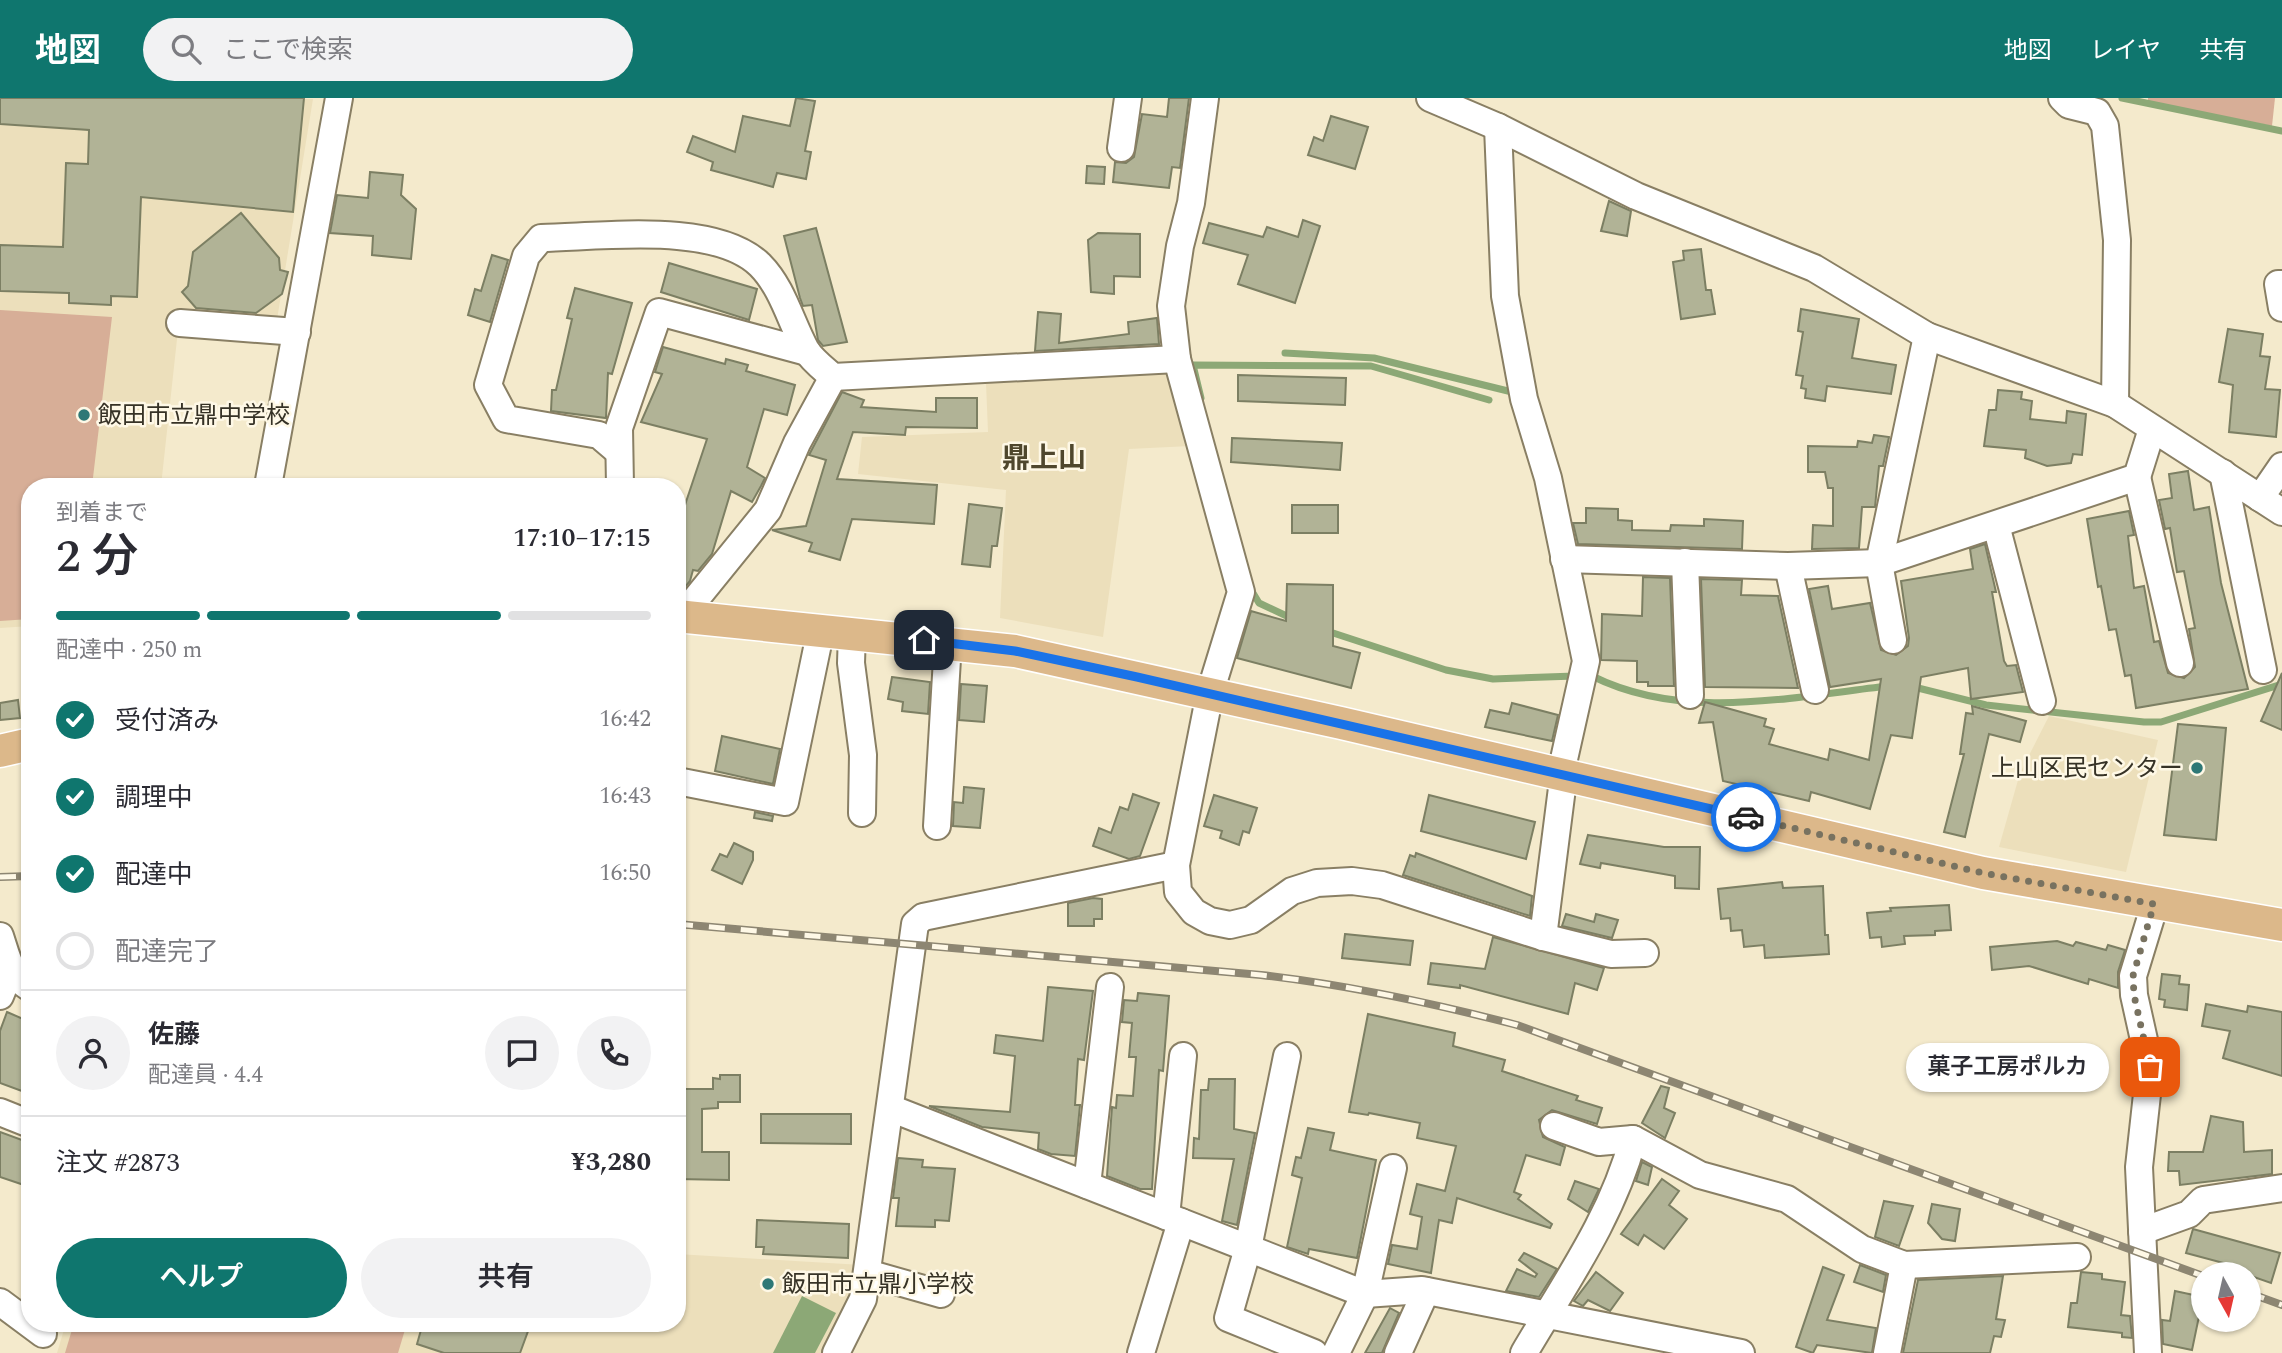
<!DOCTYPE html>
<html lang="ja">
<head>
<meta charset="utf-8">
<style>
	:root { --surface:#fff; --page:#f2f2f3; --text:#2b2b33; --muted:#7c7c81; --line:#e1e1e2; --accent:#0f766e }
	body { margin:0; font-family:Spectral,"Noto Sans JP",serif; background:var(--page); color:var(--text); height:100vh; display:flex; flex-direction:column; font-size:26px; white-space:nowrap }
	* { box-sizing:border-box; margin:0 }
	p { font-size:23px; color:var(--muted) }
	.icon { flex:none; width:38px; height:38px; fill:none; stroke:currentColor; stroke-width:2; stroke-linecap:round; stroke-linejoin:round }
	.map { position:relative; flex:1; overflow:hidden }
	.drawer { position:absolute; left:21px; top:380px; width:665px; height:854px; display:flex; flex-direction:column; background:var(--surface); border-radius:28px; box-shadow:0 2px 5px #0004 }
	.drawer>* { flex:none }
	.needle { width:46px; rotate:172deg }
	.fabs { position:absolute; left:2191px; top:1164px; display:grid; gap:14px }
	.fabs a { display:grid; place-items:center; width:70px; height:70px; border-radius:50%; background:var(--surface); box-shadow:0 2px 5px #0004; font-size:35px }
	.pin { position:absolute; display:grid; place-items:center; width:60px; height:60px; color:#fff; margin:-30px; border-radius:14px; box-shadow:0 4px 10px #0006 }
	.courier { position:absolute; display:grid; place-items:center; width:70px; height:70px; margin:-35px; border:5px solid #1a73e8; border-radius:50%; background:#fff; color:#222; box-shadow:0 2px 9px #0007 }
	.bubble { position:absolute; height:49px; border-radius:24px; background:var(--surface); box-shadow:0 2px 5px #0004; font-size:23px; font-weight:600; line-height:49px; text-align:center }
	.overview em { font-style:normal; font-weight:600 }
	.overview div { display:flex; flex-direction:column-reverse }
	.overview { display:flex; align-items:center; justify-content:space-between; height:119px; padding:0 35px }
	h1 { font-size:46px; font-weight:600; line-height:52px }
	.bar { display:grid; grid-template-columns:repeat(4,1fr); gap:10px 7px; align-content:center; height:84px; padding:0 35px }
	.bar i { height:9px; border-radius:5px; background:var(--line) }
	.bar .selected { background:var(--accent) }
	.bar p { grid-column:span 4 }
	.line { display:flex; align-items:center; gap:18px; padding:0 35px; border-top:2px solid var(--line) }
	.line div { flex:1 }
	.round { display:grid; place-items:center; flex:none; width:74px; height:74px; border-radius:37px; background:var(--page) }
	ol { padding:0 35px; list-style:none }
	li { display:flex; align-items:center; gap:21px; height:77px }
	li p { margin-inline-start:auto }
	li .icon { padding:7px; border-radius:50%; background:var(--accent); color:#fff; stroke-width:4 }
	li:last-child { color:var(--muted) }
	li i { width:38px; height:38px; border:4px solid var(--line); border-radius:50% }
	.action { display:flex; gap:14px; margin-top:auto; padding:14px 35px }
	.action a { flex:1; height:80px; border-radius:42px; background:var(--accent); color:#fff; font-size:28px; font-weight:600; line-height:80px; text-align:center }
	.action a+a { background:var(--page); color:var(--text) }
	header { display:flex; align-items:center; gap:42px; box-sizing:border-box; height:98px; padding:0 35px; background:var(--accent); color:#fff }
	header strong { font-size:33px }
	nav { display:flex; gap:38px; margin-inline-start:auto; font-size:24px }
	.search { width:490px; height:63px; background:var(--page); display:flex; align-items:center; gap:18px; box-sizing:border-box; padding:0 24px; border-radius:38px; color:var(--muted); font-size:26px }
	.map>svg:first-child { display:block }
	.built { fill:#ecdfbb }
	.green { fill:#d7ae97 }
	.water { fill:#8ca876 }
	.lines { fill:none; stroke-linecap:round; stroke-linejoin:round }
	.stream { stroke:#8ca876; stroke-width:7 }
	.building { fill:#b1b396; stroke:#7c7f63; stroke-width:2 }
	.minor-casing { stroke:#897f64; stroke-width:30 }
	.major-casing { stroke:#fff; stroke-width:35 }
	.minor { stroke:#fff; stroke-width:26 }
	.major { stroke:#dcb88a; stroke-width:32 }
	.rail-casing { stroke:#8d8672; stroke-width:8 }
	.rail { stroke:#fef8e6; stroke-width:5; stroke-dasharray:16; stroke-linecap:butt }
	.done { stroke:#787260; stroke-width:7; stroke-dasharray:0 12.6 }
	.route { stroke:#1a73e8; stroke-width:9 }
	.poi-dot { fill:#2e7876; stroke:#fef8e6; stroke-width:2.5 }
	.labels { text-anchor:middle; stroke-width:5; stroke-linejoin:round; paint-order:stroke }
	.poi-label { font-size:24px; fill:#363226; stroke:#fef8e6; text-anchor:start }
	.quarter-label { font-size:28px; font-weight:bold; fill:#4f472d; stroke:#fef8e6 }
</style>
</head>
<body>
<header>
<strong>地図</strong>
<div class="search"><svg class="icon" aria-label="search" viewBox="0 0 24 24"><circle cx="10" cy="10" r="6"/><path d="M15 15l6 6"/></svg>ここで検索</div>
<nav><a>地図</a><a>レイヤ</a><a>共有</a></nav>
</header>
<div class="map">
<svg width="2282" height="1255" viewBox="0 0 2282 1255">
	<rect width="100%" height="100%" fill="#f4eacc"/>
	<g class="built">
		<path d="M0 0 313 1 273 246 178 232 161 388H30V528L0 530Z"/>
		<path d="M1172 275 1190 348 1129 351 1103 539 1000 520 1006 392 858 376 862 339 988 334 986 285Z"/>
		<path d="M2049 618 2158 642 2126 774 1999 749 2020 675Z"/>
		<path d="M677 1156 862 1167 831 1255H57L66 1225H677Z"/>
	</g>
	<g class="green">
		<path d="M2148 0H2275L2272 28 2148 3Z"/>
		<path d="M0 212 112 219 92 388H30V521L0 523Z"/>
		<path d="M74 1225H407L398 1255H65Z"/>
	</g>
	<path class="water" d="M802 1198 836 1215 815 1255H773Z"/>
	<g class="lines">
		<g class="stream">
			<path d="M2122 0 2282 33"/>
			<path d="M1285 255 1374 260 1512 294"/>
			<path d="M1201 300 1193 267 1371 268 1489 302"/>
			<path d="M1250 490 1259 505 1293 521"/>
			<path d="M1324 532 1446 572 1493 581 1575 578"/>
			<path d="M1592 578C1684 624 1790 599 1888 588"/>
			<path d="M1910 588 1986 607 2144 624H2161L2282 586"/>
		</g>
	</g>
	<g class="building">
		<path d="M0 0H304L293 114 141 99 137 199 111 198V207L69 205V195L0 193V147L63 149 66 65 88 66 89 32 0 26Z"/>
		<path d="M796 0 815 3 805 53 811 54 806 81 777 75 773 89 711 72 713 64 687 54 693 38 735 54 743 18 790 28Z"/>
		<path d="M1169 0H1189L1180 70 1172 69 1169 90 1113 84 1115 64 1126 65 1134 59 1142 16 1167 19Z"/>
		<path d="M1331 18 1368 29 1355 71 1308 57 1314 39 1323 43Z"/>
		<path d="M1087 68 1105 69 1104 86 1086 85Z"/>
		<path d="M370 74 403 77 401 97 416 111 411 161 372 157 373 138 330 135 337 97 368 100Z"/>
		<path d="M1609 103 1631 113 1627 138 1601 133Z"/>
		<path d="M241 115 279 160 280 172 288 174 282 196 256 215 196 210 182 194 188 188 193 154Z"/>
		<path d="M1303 122 1320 128 1295 205 1238 186 1248 157 1203 145 1209 125 1263 139 1267 129 1298 139Z"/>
		<path d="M816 130 847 244 823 248 818 242 812 207 803 208 800 200 784 138Z"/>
		<path d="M1098 135 1140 136V179L1114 178V196L1091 194 1088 142Z"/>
		<path d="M1701 151 1706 192H1711L1715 216 1681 221 1673 164 1684 162 1683 153Z"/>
		<path d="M492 157 508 162 490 224 468 217 475 191 481 193Z"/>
		<path d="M669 165 757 191 749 222 661 194Z"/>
		<path d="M575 190 632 205 612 276 608 275 606 320 551 313 552 292H556L572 221 567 220Z"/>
		<path d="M1801 211 1859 221 1852 260 1896 267 1891 296 1827 288 1825 303 1805 300 1806 291 1801 290 1803 278 1796 277 1803 234 1798 233Z"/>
		<path d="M1038 214 1061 216 1059 245 1129 236 1128 224 1157 220 1159 246 1035 253Z"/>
		<path d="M2228 231 2263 236 2260 258 2270 259 2265 291 2280 292 2276 339 2229 334 2233 287 2219 284Z"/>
		<path d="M663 249 725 266 726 261 748 267 746 273 795 287 787 317 764 311 747 369 765 380 761 388 752 404 731 393 712 456 698 473 693 472 690 483 677 499V431L707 341 641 324 662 276 655 274Z"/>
		<path d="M1238 277 1346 280 1345 307 1238 303Z"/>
		<path d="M1998 292 2022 294 2021 301 2032 303 2030 321 2066 325 2067 313 2086 316 2082 357 2073 356 2071 365 2047 368 2025 360 2026 352 1984 348 1989 312H1996Z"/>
		<path d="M842 294 864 302 861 309 936 314V300H977V330L906 329 905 337 853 334 837 381 937 387 934 426 852 421 840 462 809 453 812 445 772 432 806 428 826 362 809 357Z"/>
		<path d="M1874 337 1889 339 1883 368H1879L1875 409H1862L1859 450 1812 451 1813 427 1833 428V390H1828L1825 374H1808V348L1857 349 1858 343 1872 345Z"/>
		<path d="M1232 340 1342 345 1340 372 1231 364Z"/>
		<path d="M2188 373 2194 412 2209 409 2221 485 2248 591 2136 610 2131 577 2125 578 2116 531 2109 532 2101 488 2098 489 2087 421 2129 413 2134 437 2128 438 2134 490 2144 488 2154 544 2159 543 2168 575 2184 580 2195 569 2189 531 2195 530 2184 473 2177 474 2170 430 2165 431 2159 402 2172 400 2169 376Z"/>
		<path d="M969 406 1002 410 997 448H992L990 469 962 466Z"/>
		<rect x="1292" y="407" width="46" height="28"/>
		<path d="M1586 410 1618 411V422L1632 423V432L1670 433 1671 427 1704 428V421L1743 423 1742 451 1578 446 1573 425H1586Z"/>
		<path d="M1985 446 1996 494H1992L2004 563 2007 568 2016 567 2023 594 1971 601 1968 570 1921 579 1912 640 1891 637 1870 711 1811 694 1809 703 1723 683 1713 624 1699 625 1705 604 1766 621 1764 628 1774 631 1769 646 1828 662 1830 651 1869 662 1881 581 1830 589 1809 491 1828 488 1832 511 1870 505 1881 552 1896 557 1908 548 1909 540 1901 483 1973 471 1970 451Z"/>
		<path d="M1643 479 1670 480 1674 588H1648V584H1637V563L1601 562 1602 516 1642 518Z"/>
		<path d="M1701 481 1742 482 1741 497 1778 498 1798 590 1705 589Z"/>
		<path d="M1287 486 1333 487V548L1360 555 1351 590 1237 560 1251 513 1286 523Z"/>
		<path d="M2282 575V632L2261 623Z"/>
		<path d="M892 579 930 584 928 616 902 613 903 604 888 601Z"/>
		<path d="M961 586 987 588 984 624 959 622Z"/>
		<path d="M18 602 20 620 0 622V605Z"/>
		<path d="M1512 605 1558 617 1552 643 1485 629 1490 612 1509 616Z"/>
		<path d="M1972 608 2026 623 2020 644 1989 636 1965 739 1944 734 1964 656H1960L1966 615 1973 616Z"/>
		<path d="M2178 626 2226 630 2216 742 2164 737Z"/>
		<path d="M722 638 780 651 773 686 715 673Z"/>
		<path d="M964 689 984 691 980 730 953 728 954 704 963 705Z"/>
		<path d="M1133 696 1159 705 1140 758 1129 761 1093 748 1099 730 1111 735 1120 709 1128 712Z"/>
		<path d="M1214 697 1257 710 1249 735 1243 733 1239 747 1220 740 1222 733 1204 728Z"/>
		<path d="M1429 697 1535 724 1526 761 1421 733Z"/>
		<path d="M755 714 773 718 772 723 754 720Z"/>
		<path d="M1588 737 1664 749H1700L1699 791 1675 790V778L1601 765 1600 770 1580 766Z"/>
		<path d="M734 745 753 754V762L742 786 712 772 720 756 727 759Z"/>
		<path d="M1416 755 1532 798 1530 818 1403 777 1410 757 1415 759Z"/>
		<path d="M1782 784 1783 790 1823 788 1825 837H1828L1829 856 1765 860 1764 847 1744 849 1742 832 1731 833 1730 820 1721 821 1718 791Z"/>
		<path d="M1093 800 1102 801V821H1094V828H1068V805Z"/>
		<path d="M1949 807 1951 832 1935 833V837L1904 838 1905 846 1882 849 1881 839 1870 840 1867 815 1891 813 1890 810Z"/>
		<path d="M1566 816 1594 824 1596 816 1618 822 1612 840 1562 828Z"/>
		<path d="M1345 836 1413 843 1410 867 1342 860Z"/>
		<path d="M1493 839 1604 870 1597 892 1575 885 1568 916 1460 887V890L1428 886 1431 865 1485 871Z"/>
		<path d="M2057 843 2073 848 2076 844 2106 852 2108 847 2125 852 2118 874V890L2089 881 2088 886 2029 868 1992 872 1990 849Z"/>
		<path d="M2162 876 2180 878 2179 886 2189 887 2187 912 2164 909 2165 902 2159 901Z"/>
		<path d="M1048 889 1093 893 1084 962 1078 961 1075 1007H1080L1075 1058 1051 1056 1038 1051 1039 1035 982 1029 929 1008 1010 1014 1015 958 994 955 996 937 1043 943Z"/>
		<path d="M1138 895 1169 898 1163 973 1159 972 1152 1091H1140L1107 1078 1112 1009 1116 1010 1117 997 1133 998 1136 959H1129L1132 925 1122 924 1124 902 1137 903Z"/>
		<path d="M2206 906 2247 914 2248 908 2282 914V978L2223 960 2230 933 2202 928Z"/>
		<path d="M7 914 30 924V996L0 985V933Z"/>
		<path d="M1368 916 1455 935 1453 948 1505 962 1502 973 1578 998 1576 1002 1602 1010 1597 1026 1552 1012 1539 1022 1543 1039 1565 1049 1560 1067 1526 1057 1514 1094 1521 1097 1518 1101 1552 1126 1550 1130 1457 1100 1452 1125 1439 1122 1431 1175 1388 1166 1392 1147 1417 1151 1422 1119 1410 1116 1417 1086 1445 1093 1456 1048 1417 1040 1420 1025 1369 1015 1368 1017 1349 1014Z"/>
		<path d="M720 977H740V1004H718V1010L702 1011V1054H729V1082L677 1081V991H713V980L720 981Z"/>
		<path d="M1209 981H1235L1234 1031 1255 1035 1237 1127 1222 1123 1234 1061 1193 1060 1194 1040 1199 1041 1201 992H1208Z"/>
		<path d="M1661 988 1669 990 1664 1010 1675 1015 1665 1040 1642 1025Z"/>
		<path d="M761 1016H851V1046L761 1045Z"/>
		<path d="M2211 1018 2243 1024 2244 1054 2272 1052V1076L2180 1087 2179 1073H2168L2169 1054H2203Z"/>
		<path d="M1308 1030 1334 1035 1330 1052 1376 1062 1357 1160 1309 1151 1308 1156 1287 1149 1302 1080 1292 1077 1296 1059 1301 1060Z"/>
		<path d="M0 1034 30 1045V1089L0 1079Z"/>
		<path d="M898 1060 923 1062 922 1069 955 1071 949 1123 935 1122V1129L896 1128 899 1100H893Z"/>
		<path d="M1642 1064 1652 1069 1648 1087 1636 1083Z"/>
		<path d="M1662 1081 1679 1093 1669 1107 1687 1121 1664 1151 1644 1137 1638 1147 1621 1136Z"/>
		<path d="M1575 1083 1599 1091 1588 1114 1568 1101Z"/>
		<path d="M1884 1103 1913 1108 1899 1148 1875 1139Z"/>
		<path d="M1932 1106 1960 1111 1955 1143 1942 1141 1928 1125Z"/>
		<path d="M757 1122 849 1126 848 1160 763 1156 764 1149H756Z"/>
		<path d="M2193 1131 2280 1155 2271 1185 2231 1171V1167L2186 1155Z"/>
		<path d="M1524 1155 1557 1171 1539 1199 1506 1193 1517 1171 1535 1179 1537 1176 1519 1162Z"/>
		<path d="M1860 1167 1886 1177 1883 1194 1854 1184Z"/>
		<path d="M1823 1169 1844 1177 1827 1222 1876 1230 1872 1255 1817 1247 1813 1255 1796 1249Z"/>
		<path d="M1596 1174 1623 1195 1610 1213 1588 1202 1583 1208 1574 1203Z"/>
		<path d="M2081 1174 2102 1176V1181L2125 1184 2121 1217 2130 1218 2132 1240 2122 1239V1235L2068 1229 2071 1205H2077Z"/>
		<path d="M2003 1178 1996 1221 2005 1222 2001 1239 1994 1238 1990 1255H1903L1918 1182Z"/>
		<path d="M2175 1193 2203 1199 2192 1252 2163 1246 2162 1222 2170 1223Z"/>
		<path d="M1390 1210 1399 1215 1382 1255H1365Z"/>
		<path d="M423 1225H531L520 1255H444L417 1246Z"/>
	</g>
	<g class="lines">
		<g class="minor-casing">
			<g id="minor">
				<path d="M1205 0 1191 105 1180 148 1171 208 1177 261 1241 494 1210 595 1176 767 1178 794 1194 814 1210 823 1230 827 1251 822 1292 793 1317 785 1352 783 1382 787 1543 839 1611 856 1645 855"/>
				<path d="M1430 0 1498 29 1636 98 1814 170 1927 238 2115 306 2282 414"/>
				<path d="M2062 0 2069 7 2097 14 2105 28 2117 142 2115 306"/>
				<path d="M1498 29 1505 198 1524 301 1548 380 1586 563 1560 679"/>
				<path d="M1121 50 1128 0"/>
				<path d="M2282 186H2278L2282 210"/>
				<path d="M180 225 297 234"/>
				<path d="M619 354 599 337 506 321 488 287 526 158 541 140C601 139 715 123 760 167 783 190 791 225 806 252 812 262 824 271 833 279L1177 261"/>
				<path d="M2223 375 2263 572"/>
				<path d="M2137 379 2180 565"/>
				<path d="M268 388 339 0"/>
				<path d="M620 388 619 330 659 214 807 254"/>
				<path d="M2260 400 2282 368"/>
				<path d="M1996 427 2042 603"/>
				<path d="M1564 461 1788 468 1879 465 2137 379 2152 331"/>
				<path d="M1685 464 1690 597"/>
				<path d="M1788 468 1815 592"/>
				<path d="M682 518 768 412 797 345 833 279"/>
				<path d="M852 534 851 565 863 657 862 715"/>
				<path d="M1893 542 1879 465 1927 238"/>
				<path d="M677 683 785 704 821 531"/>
				<path d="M937 728 948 544"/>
				<path d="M0 838C7 859 10 878 30 890"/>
				<path d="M1543 839 1562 690"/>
				<path d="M0 898 11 871"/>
				<path d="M1287 958 1248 1150 1228 1220 1314 1255"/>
				<path d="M890 1010 1365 1196 1422 1192 1741 1255"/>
				<path d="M0 1014 30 1026"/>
				<path d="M1554 1028 1599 1044 1633 1041 1700 1077 1787 1101 1862 1151 1904 1167 2077 1159"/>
				<path d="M1087 1087 1110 889"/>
				<path d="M1166 1118 1183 958"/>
				<path d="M2142 1133 2189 1116 2203 1102 2282 1090"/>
				<path d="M867 1175 941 1196"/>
				<path d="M0 1204 43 1236"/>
				<path d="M836 1255 863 1201 915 826 923 819 1176 767"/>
				<path d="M1141 1255 1181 1124"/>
				<path d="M1336 1255 1365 1196 1393 1070"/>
				<path d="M1398 1255 1426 1193"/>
				<path d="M1524 1255C1565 1185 1612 1120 1633 1041"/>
				<path d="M1887 1255 1904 1167"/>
				<path d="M2148 1255 2139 1069 2150 969 2134 897 2133 878 2155 806"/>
			</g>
		</g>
		<g class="major-casing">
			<g id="major">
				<path d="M677 518 1015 553 1341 625 1983 775 2282 827"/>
				<path d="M0 653 30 646"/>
			</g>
		</g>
		<use href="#minor" class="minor"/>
		<use href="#major" class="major"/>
		<g class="rail-casing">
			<g id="rail">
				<path d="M0 779 30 778"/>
				<path d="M677 826 1261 877C1348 887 1432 905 1517 927L2203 1178"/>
				<path d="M2249 1195 2282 1207"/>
			</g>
		</g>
		<use href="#rail" class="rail"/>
	</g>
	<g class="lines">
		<path class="done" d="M1746 719 1983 775 2154 806 2133 878 2134 897 2150 969"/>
		<path class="route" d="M924 542 1015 553 1137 579 1746 719"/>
	</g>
	<g class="poi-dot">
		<circle cx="84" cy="317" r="7"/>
		<circle cx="2197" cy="670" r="7"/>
		<circle cx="768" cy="1186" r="7"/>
	</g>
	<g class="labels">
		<g class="poi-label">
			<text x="98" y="325">飯田市立鼎中学校</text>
			<text x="2183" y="678" text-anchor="end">上山区民センター</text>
			<text x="782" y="1194">飯田市立鼎小学校</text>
		</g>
		<g class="quarter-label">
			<text x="1044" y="369">鼎上山</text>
		</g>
	</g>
</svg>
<div class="fabs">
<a><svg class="needle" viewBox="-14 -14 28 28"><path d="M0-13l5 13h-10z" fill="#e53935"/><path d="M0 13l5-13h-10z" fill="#7c7c81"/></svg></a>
</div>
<div class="pin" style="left:2150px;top:969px;background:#ea580c"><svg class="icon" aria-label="bag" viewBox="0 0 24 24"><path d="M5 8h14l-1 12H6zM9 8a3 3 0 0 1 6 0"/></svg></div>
<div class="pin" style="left:924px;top:542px;background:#1f2937"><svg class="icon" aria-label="home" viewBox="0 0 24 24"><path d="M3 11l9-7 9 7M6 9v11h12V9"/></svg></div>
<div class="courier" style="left:1746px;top:719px"><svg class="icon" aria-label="car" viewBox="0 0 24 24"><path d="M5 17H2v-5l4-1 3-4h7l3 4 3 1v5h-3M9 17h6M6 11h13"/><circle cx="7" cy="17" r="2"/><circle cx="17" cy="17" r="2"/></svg></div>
<div class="bubble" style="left:1906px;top:945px;width:203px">菓子工房ポルカ</div>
<section class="drawer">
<div class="overview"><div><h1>2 分</h1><p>到着まで</p></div><em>17:10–17:15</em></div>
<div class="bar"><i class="selected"></i><i class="selected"></i><i class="selected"></i><i></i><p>配達中 · 250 m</p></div>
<ol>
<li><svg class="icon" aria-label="check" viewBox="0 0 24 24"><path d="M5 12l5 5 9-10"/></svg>受付済み<p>16:42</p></li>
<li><svg class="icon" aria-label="check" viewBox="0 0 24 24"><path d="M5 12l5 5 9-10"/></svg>調理中<p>16:43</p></li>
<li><svg class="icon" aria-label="check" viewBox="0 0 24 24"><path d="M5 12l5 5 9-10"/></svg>配達中<p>16:50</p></li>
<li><i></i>配達完了</li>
</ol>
<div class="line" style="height:126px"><a class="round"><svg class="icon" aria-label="person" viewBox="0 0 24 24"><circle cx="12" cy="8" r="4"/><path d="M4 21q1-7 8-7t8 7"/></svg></a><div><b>佐藤</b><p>配達員 · 4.4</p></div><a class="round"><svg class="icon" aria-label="chat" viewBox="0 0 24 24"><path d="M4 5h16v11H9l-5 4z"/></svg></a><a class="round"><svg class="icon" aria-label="phone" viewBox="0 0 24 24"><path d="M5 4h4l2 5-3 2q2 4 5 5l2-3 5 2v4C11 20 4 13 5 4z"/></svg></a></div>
<div class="line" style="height:91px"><div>注文 #2873</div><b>¥3,280</b></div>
<div class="action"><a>ヘルプ</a><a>共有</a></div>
</section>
</div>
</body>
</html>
